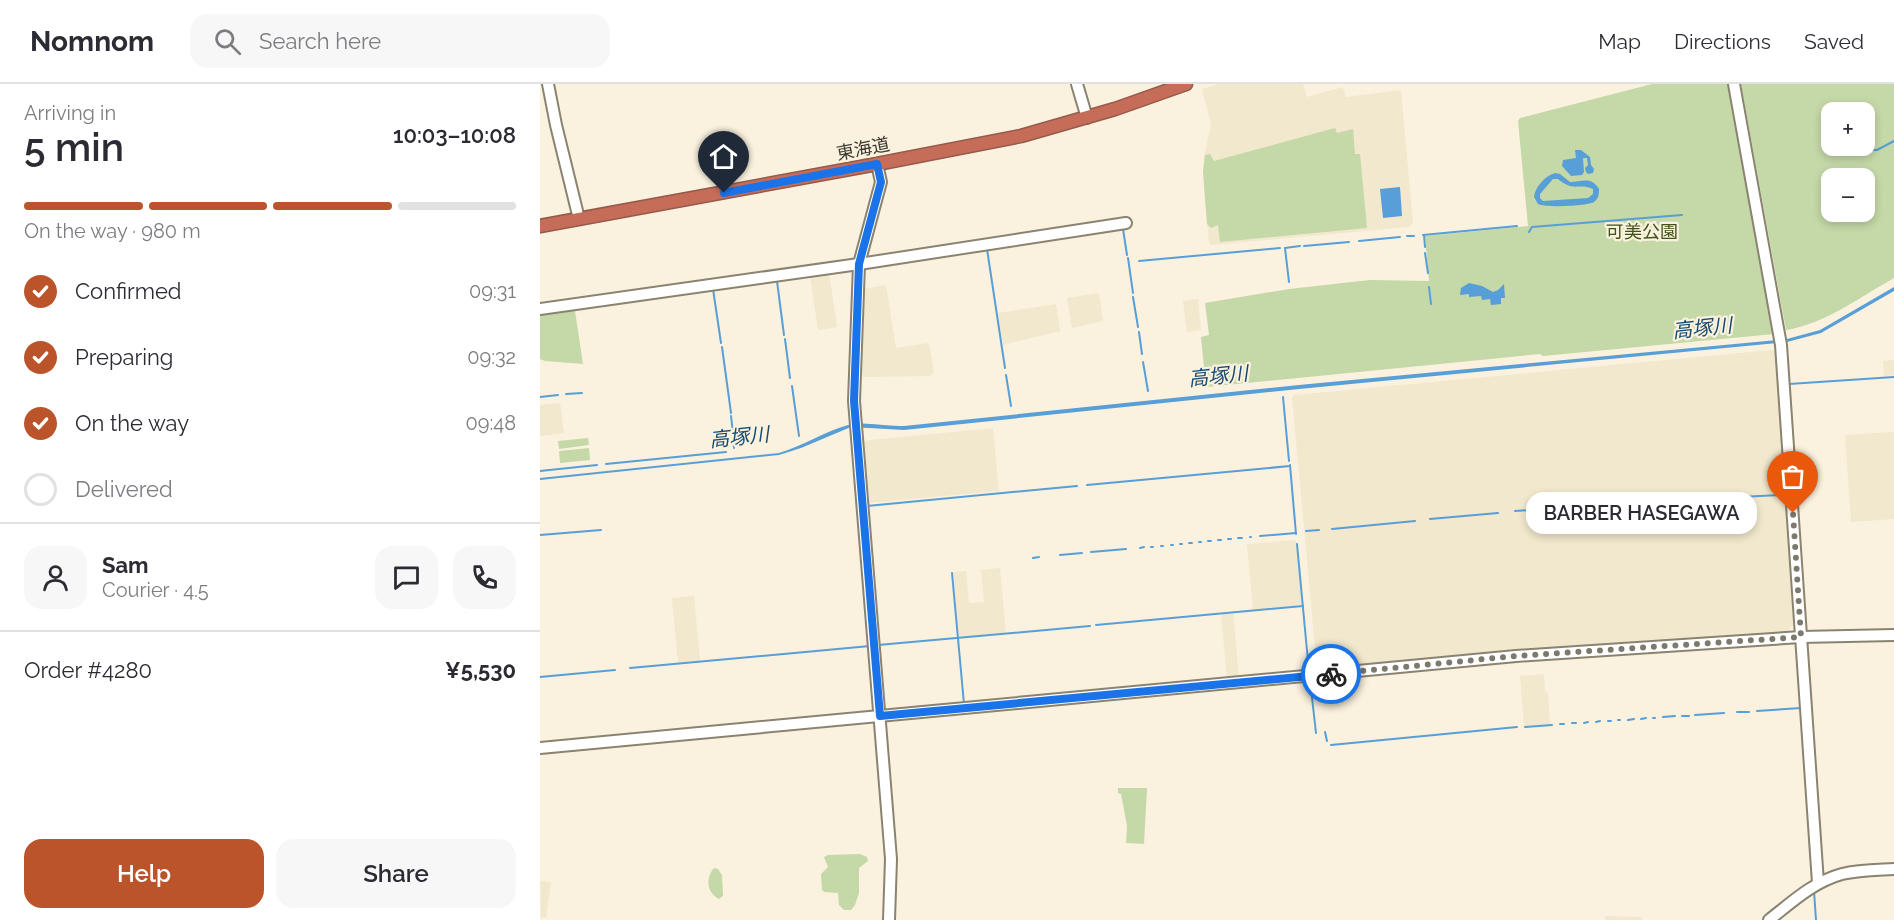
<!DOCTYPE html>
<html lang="en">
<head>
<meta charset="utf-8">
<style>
	:root { --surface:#fff; --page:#f7f7f7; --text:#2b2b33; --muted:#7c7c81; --line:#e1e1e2; --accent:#bb542b }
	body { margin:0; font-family:Raleway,"Noto Sans JP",sans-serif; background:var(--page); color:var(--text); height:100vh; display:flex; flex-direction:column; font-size:22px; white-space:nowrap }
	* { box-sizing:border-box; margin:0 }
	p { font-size:20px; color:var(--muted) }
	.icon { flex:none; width:33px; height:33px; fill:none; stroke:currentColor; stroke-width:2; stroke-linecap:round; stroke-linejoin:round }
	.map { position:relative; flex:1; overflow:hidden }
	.panel { display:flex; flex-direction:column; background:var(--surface); width:540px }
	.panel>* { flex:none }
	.buttons { position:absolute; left:1281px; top:18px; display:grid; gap:12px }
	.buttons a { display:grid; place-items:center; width:54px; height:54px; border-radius:12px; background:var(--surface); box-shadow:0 3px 9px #0003; font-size:30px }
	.pin { position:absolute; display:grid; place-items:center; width:51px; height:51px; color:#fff; margin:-62px -26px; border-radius:50% 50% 50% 0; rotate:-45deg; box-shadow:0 0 6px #0007 }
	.pin .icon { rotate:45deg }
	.courier { position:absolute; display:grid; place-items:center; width:60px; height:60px; margin:-30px; border:4px solid #1a73e8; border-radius:50%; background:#fff; color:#222; box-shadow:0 2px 8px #0007 }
	.bubble { position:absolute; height:42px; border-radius:18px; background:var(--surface); box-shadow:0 3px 9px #0003; font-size:20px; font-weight:600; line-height:42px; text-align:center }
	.head em { font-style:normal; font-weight:600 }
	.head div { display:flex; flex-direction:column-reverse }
	.head { display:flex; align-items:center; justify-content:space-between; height:102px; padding:0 24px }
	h1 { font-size:39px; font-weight:600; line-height:45px }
	.bar { display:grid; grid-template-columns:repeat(4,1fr); gap:9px 6px; align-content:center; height:72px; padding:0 24px }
	.bar i { height:8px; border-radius:4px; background:var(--line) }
	.bar .on { background:var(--accent) }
	.bar p { grid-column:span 4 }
	.line { display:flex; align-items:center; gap:15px; padding:0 24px; border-top:2px solid var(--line) }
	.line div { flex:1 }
	.round { display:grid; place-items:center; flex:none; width:63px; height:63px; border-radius:18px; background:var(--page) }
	ol { padding:0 24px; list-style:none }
	li { display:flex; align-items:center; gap:18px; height:66px }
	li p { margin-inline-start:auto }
	li .icon { padding:6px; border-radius:50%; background:var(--accent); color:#fff; stroke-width:4 }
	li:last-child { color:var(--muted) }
	li i { width:33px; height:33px; border:3px solid var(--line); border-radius:50% }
	.primary-button { display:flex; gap:12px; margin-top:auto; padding:12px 24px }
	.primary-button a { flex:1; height:69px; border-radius:18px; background:var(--accent); color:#fff; font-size:24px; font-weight:600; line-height:69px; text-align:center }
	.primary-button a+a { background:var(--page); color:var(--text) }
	header { display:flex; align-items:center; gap:36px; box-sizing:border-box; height:84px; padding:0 30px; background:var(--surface); border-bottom:2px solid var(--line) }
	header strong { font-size:28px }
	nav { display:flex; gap:33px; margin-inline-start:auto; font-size:21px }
	.search { width:420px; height:54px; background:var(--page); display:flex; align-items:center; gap:15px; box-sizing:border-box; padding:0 21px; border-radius:18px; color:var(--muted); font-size:22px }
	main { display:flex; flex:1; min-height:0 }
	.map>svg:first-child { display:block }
	.built { fill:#f1e8cd }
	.green { fill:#c5d8a7; fill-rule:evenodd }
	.water { fill:#589ed7; fill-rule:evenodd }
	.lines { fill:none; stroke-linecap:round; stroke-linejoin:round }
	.stream { stroke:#589ed7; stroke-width:2 }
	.secondary-casing { stroke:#898370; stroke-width:14 }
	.highway-casing { stroke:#955a4b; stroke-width:15 }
	.secondary { stroke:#fff; stroke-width:10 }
	.highway { stroke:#c66d59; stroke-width:12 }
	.done { stroke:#7d796d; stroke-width:6; stroke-dasharray:0 10.8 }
	.route { stroke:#1a73e8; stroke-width:8 }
	.labels { text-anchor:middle; stroke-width:4.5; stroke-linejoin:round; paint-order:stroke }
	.street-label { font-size:18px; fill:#3a3830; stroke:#faf2de }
	.park-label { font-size:18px; fill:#405219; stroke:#faf2de }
	.water-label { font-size:20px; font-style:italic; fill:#184b72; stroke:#faf2de }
</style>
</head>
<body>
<header>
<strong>Nomnom</strong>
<div class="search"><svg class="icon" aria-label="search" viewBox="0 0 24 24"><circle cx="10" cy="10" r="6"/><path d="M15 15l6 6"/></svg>Search here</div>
<nav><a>Map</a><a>Directions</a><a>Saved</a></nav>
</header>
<main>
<section class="panel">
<div class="head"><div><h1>5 min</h1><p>Arriving in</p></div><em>10:03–10:08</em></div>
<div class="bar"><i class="on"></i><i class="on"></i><i class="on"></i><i></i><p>On the way · 980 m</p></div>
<ol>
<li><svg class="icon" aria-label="check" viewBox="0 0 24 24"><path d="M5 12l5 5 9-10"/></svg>Confirmed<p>09:31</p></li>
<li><svg class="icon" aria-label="check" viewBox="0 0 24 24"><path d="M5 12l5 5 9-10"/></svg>Preparing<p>09:32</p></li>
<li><svg class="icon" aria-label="check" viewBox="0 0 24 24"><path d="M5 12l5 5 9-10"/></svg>On the way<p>09:48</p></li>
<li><i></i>Delivered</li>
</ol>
<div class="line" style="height:108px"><a class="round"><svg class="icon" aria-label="person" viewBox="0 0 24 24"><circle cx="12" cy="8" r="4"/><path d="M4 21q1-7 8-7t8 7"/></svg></a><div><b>Sam</b><p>Courier · 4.5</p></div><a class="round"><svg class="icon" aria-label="chat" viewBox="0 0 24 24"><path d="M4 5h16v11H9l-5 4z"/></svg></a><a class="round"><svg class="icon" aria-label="phone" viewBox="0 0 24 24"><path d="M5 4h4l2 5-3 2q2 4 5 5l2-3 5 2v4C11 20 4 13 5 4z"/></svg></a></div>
<div class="line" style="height:78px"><div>Order #4280</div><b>¥5,530</b></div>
<div class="primary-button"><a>Help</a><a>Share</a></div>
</section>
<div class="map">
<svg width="1354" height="836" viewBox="0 0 1354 836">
	<rect width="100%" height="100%" fill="#faf2de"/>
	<g class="built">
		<path d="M679 0H763L767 13 803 3 806 13 861 6 873 139 869 143 671 161 669 159 663 88 664 73 671 40 662 5Z"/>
		<path d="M289 188 297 243 278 246 270 191Z"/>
		<path d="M346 201 356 264 389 259 394 288 391 292 323 293 320 289 323 205Z"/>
		<path d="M559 209 563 237 532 244 527 214Z"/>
		<path d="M658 215 661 246 647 248 643 217Z"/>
		<path d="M516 220 520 247 463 261 458 229Z"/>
		<path d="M1232 266 1236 269 1254 540 1245 550 781 586 777 584 752 314 754 311Z"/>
		<path d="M1354 276V291L1344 292 1343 277Z"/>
		<path d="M20 319 24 349 0 352V321Z"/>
		<path d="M453 344 459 407 327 419 321 357Z"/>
		<path d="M1354 348V435L1311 438 1305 351Z"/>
		<path d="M756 456 762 521 713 526 707 460Z"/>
		<path d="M460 484 466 549 419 553 413 488 426 487 429 519 444 518 441 486Z"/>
		<path d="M154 512 160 577 138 579 132 514Z"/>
		<path d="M693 529 699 594 687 595 681 530Z"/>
		<path d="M1004 590 1005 607 1008 608 1010 640 984 642 980 592Z"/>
		<path d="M0 797 11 798 6 834 2 833 1 836Z"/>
		<path d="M1065 832 1102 833V836H1065Z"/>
	</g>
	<g class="green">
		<path d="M1112 0H1190L1234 250 1003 272 1000 270 666 303 661 253 669 251 665 219 749 205 830 196 889 197 885 152 988 142 978 37 980 34Z"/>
		<path d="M1201 0H1354V194C1320 213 1285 240 1246 246ZM1292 28H1324V62H1292ZM1292 94H1324V128H1292Z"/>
		<path d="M795 44 797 49 813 45 815 70H820L827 144 680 158 678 141 671 144 667 140 663 88 665 71 670 70 674 77Z"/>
		<path d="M31 224 35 227 43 280 5 277 0 275V229Z"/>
		<path d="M48 354 49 361 19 365 18 357Z"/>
		<path d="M49 364 50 376 20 379 19 367Z"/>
		<path d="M578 704H607L604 760 586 759 587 742 581 710 578 709Z"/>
		<path d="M320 770 327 773 328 777 319 784V809L315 821 311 826H304L299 821 298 809 284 808 282 806 281 790 288 783 284 773 288 771Z"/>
		<path d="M174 784 178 785 182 791 183 812 179 815C167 809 165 794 174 784Z"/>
	</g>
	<g class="water">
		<path d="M1035 66H1041L1050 73 1051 81 1054 85 1053 89 1048 90 1046 88 1045 84 1048 81 1047 74H1043L1044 88 1042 91 1031 92 1022 82 1023 76 1036 74Z"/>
		<path d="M1015 89 1020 90 1030 98C1042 98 1051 92 1059 105 1059 110 1059 114 1054 118 1047 122 1006 124 998 120L994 113C995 103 1005 92 1015 89ZM1013 95H1018C1035 109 1038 98 1053 105V110L1048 114 1003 117 1000 114V110Z"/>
		<path d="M860 103 862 132 843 134 840 105Z"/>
		<path d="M929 199 942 202 953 208 958 206 964 200 965 214H961V220L951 221 950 215 942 216 941 212 929 213V210L920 211 921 204Z"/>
		<path d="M1354 203V207L1281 249 1247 258 759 305 364 346 311 343 261 364 239 371 0 396V394L239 369C263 362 285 347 308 341 326 337 345 343 364 342L759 301 1247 255 1280 246Z"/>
	</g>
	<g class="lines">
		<g class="stream">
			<path d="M1299 71 1315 66H1337L1354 57"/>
			<path d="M583 145 587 171"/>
			<path d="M989 148 992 143 1142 131"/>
			<path d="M883 151 977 142"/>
			<path d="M884 151 885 163"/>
			<path d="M867 152H874"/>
			<path d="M819 157 860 153"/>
			<path d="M764 162 809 158"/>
			<path d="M745 164 749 198"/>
			<path d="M745 164 760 162"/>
			<path d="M447 165 465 284"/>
			<path d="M885 169 888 189"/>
			<path d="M588 174 593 209"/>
			<path d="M599 177 740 164"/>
			<path d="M237 197 244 251"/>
			<path d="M889 203 891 220"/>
			<path d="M173 205 181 259"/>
			<path d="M593 213 598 243"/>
			<path d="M599 248 602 270"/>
			<path d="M245 255 250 294"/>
			<path d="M182 263 191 329"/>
			<path d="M603 278 608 307"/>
			<path d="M466 291 471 322"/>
			<path d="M1249 300 1354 293"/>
			<path d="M252 302 259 352"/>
			<path d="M26 310 42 309"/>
			<path d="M0 313 18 311"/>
			<path d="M743 313 749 377"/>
			<path d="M191 332 193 349"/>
			<path d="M193 353 194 364"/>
			<path d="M66 380 186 368"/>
			<path d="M750 381 756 450"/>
			<path d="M0 387 57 381"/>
			<path d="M547 401 750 382"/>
			<path d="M1180 414 1240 411"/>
			<path d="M1094 420 1167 415"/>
			<path d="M327 422 537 402"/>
			<path d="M975 427 1075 421"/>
			<path d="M890 435 958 429"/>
			<path d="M792 445 875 437"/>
			<path d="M766 447 779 446"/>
			<path d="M0 451 61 446"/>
			<path d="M720 452 756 449"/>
			<path d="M710 453H711"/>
			<path d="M698 454H702"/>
			<path d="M688 455H691"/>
			<path d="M678 456H681"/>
			<path d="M668 457H671"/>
			<path d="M659 458H661"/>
			<path d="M649 459H652"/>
			<path d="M640 460H642"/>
			<path d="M757 460 769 588"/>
			<path d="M631 461H633"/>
			<path d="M621 462H623"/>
			<path d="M611 463H613"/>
			<path d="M600 464 604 463"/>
			<path d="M551 468 586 465"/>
			<path d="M520 471 542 469"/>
			<path d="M493 474 499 473"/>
			<path d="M412 489 424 620"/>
			<path d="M556 541 763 522"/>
			<path d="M338 561 550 542"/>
			<path d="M90 584 330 562"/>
			<path d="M0 593 75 586"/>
			<path d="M770 596 776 649"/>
			<path d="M1217 627 1261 624"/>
			<path d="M1197 628H1209"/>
			<path d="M1155 631 1184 629"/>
			<path d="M1142 632H1149"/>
			<path d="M1123 633 1135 632"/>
			<path d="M1113 634H1115"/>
			<path d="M1101 635 1106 634"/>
			<path d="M1078 636H1080"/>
			<path d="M1088 636 1094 635"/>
			<path d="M1068 637H1071"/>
			<path d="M1056 638 1060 637"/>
			<path d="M1032 639H1036"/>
			<path d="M1044 639 1048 638"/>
			<path d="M1020 640H1024"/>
			<path d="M985 643 1012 641"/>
			<path d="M785 648 787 657"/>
			<path d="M791 661 977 643"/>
			<path d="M1274 807 1276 836"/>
		</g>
		<g class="secondary-casing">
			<g id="secondary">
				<path d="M8 0 16 41 39 135"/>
				<path d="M537 0 547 34"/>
				<path d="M1194 0 1241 261 1278 799"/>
				<path d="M337 80 341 98 319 180 314 317 351 775 349 836"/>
				<path d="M0 225 319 180 586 139"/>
				<path d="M0 664 976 572 1261 553 1354 551"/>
				<path d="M1229 836C1252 818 1273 798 1302 790 1319 786 1337 786 1354 785"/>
			</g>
		</g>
		<g class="highway-casing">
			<path id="highway" d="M0 142 337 80 481 52 575 25 646 0"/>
		</g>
		<use href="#secondary" class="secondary"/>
		<use href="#highway" class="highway"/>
	</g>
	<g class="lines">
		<path class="done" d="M791 590 976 572 1261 553 1253 429"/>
		<path class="route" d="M184 109 337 80 341 98 319 180 314 317 340 632 791 590"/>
	</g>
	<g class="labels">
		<g class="street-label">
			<text transform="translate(323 65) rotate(-11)" y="6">東海道</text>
		</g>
		<g class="park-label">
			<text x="1102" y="154">可美公園</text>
		</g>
		<g class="water-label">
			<text transform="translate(1162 244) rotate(-6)" y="7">高塚川</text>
			<text transform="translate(678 292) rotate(-6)" y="7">高塚川</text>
			<text transform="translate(199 353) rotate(-6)" y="7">高塚川</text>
		</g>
	</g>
</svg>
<div class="buttons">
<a>+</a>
<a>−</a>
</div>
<div class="pin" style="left:1253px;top:429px;background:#ea580c"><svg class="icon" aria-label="bag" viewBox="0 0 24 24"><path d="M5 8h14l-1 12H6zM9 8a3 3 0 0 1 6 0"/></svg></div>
<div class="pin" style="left:184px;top:109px;background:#1f2937"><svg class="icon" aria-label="home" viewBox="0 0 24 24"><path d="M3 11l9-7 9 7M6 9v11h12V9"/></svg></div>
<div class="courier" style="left:791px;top:590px"><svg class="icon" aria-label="bike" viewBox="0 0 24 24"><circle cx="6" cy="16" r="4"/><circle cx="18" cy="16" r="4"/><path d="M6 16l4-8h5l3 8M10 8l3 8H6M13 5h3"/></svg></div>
<div class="bubble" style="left:986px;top:408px;width:231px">BARBER HASEGAWA</div>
</div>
</main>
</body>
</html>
